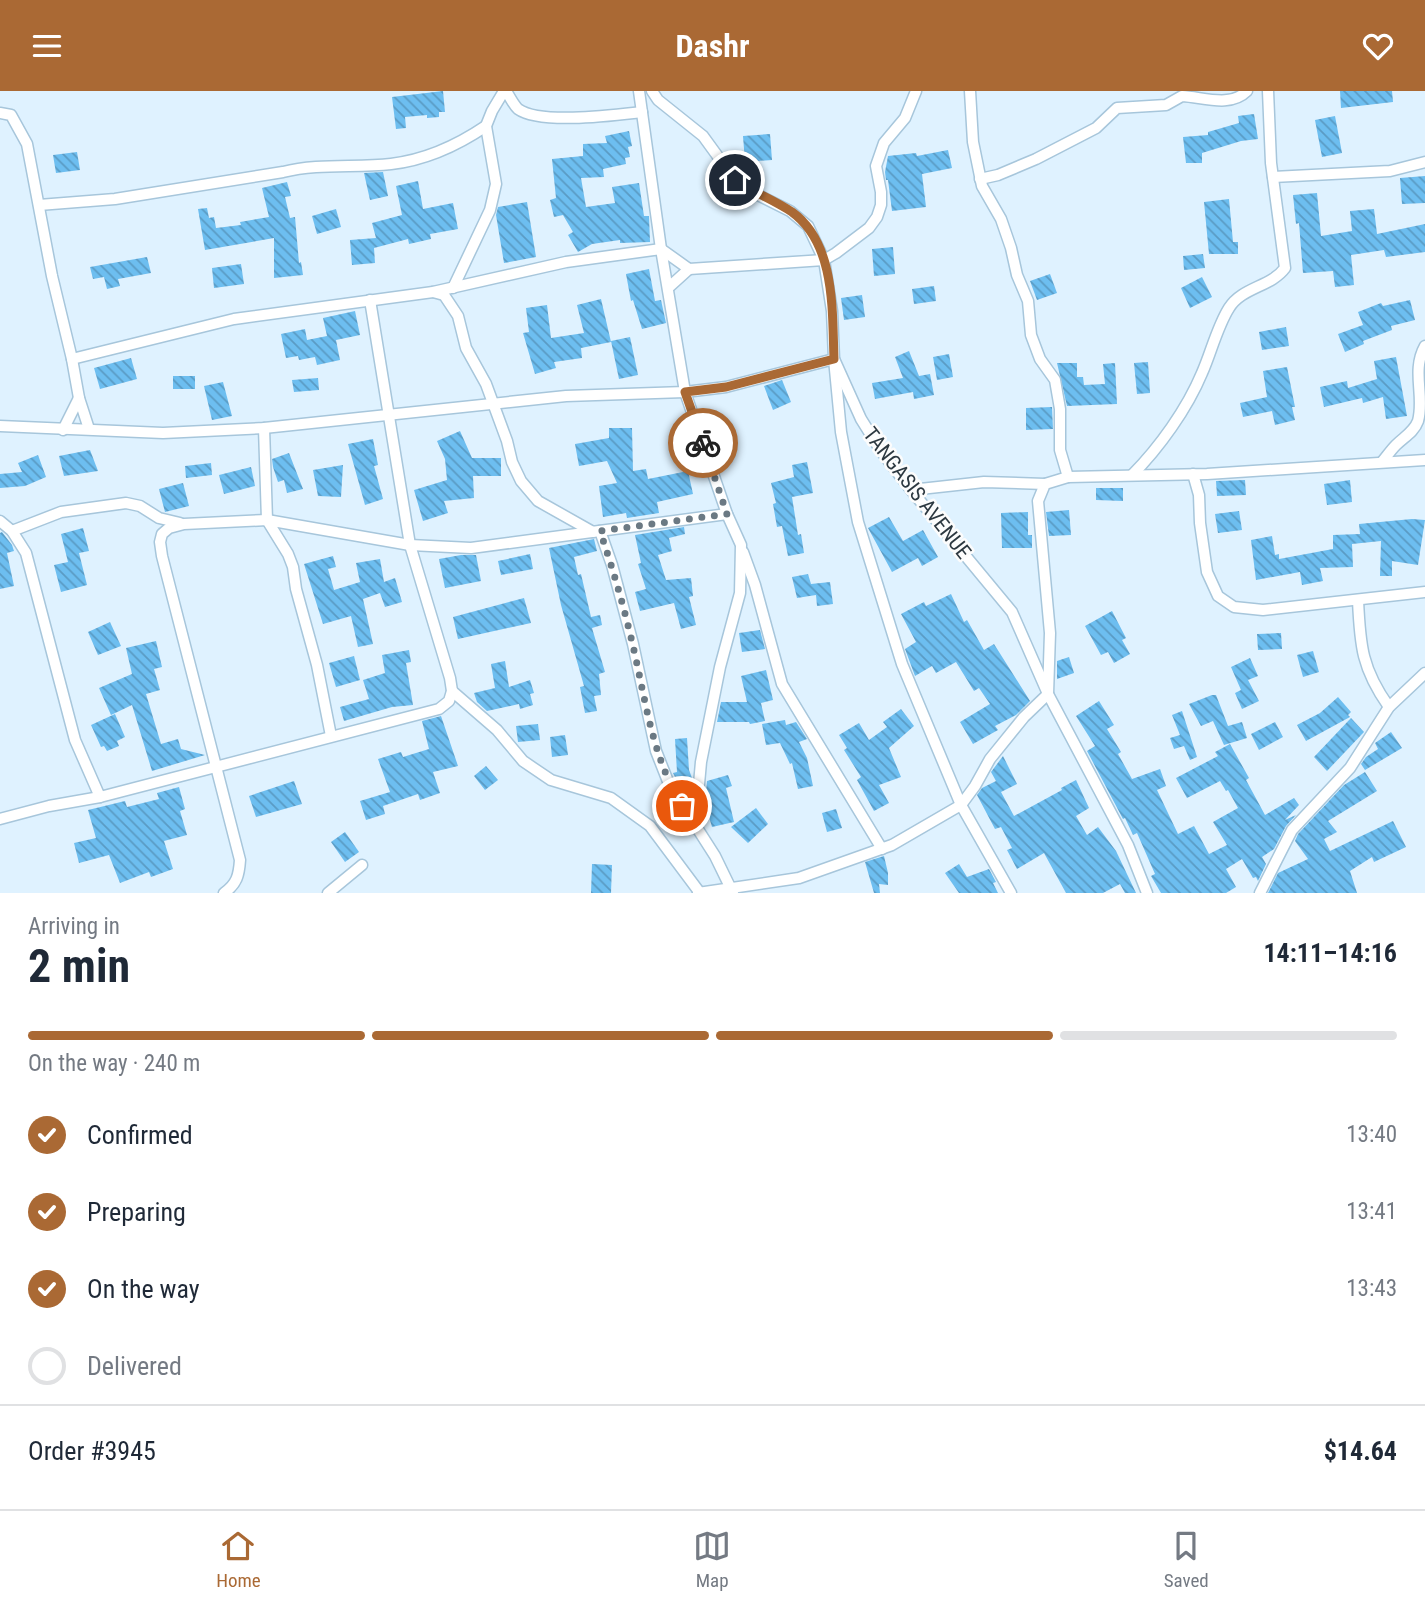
<!DOCTYPE html>
<html lang="en">
<head>
<meta charset="utf-8">
<style>
	:root { --surface:#fff; --page:#f6f6f7; --text:#1f2937; --muted:#747a83; --line:#e0e1e3; --accent:#aa6934 }
	body { margin:0; font-family:"Roboto Condensed",sans-serif; background:var(--page); color:var(--text); height:100vh; display:flex; flex-direction:column; font-size:26px; white-space:nowrap }
	* { box-sizing:border-box; margin:0 }
	p { font-size:23px; color:var(--muted) }
	.icon { flex:none; width:38px; height:38px; fill:none; stroke:currentColor; stroke-width:2; stroke-linecap:round; stroke-linejoin:round }
	.map { position:relative; height:802px; overflow:hidden }
	.details { display:flex; flex-direction:column; background:var(--surface); flex:1 }
	.details>* { flex:none }
	.pin { position:absolute; display:grid; place-items:center; width:60px; height:60px; color:#fff; margin:-30px; border:4px solid #fff; border-radius:50%; box-shadow:0 2px 7px #0007 }
	.courier { position:absolute; display:grid; place-items:center; width:70px; height:70px; margin:-35px; border:5px solid #aa6934; border-radius:50%; background:#fff; color:#222; box-shadow:0 2px 9px #0007 }
	.headline em { font-style:normal; font-weight:700 }
	.headline div { display:flex; flex-direction:column-reverse }
	.headline { display:flex; align-items:center; justify-content:space-between; height:119px; padding:0 28px }
	h1 { font-size:46px; font-weight:700; line-height:52px }
	.bar { display:grid; grid-template-columns:repeat(4,1fr); gap:10px 7px; align-content:center; height:84px; padding:0 28px }
	.bar i { height:9px; border-radius:5px; background:var(--line) }
	.bar .selected { background:var(--accent) }
	.bar p { grid-column:span 4 }
	.line { display:flex; align-items:center; gap:18px; padding:0 28px; border-top:2px solid var(--line) }
	.line div { flex:1 }
	ol { padding:0 28px; list-style:none }
	li { display:flex; align-items:center; gap:21px; height:77px }
	li p { margin-inline-start:auto }
	li .icon { padding:7px; border-radius:50%; background:var(--accent); color:#fff; stroke-width:4 }
	li:last-child { color:var(--muted) }
	li i { width:38px; height:38px; border:4px solid var(--line); border-radius:50% }
	header { display:flex; justify-content:space-between; align-items:center; height:91px; padding:0 28px; background:var(--accent); color:#fff; font-size:32px; font-weight:700 }
	.tab-bar { display:flex; justify-content:space-around; align-items:center; height:98px; border-top:2px solid var(--line); background:var(--surface); font-size:19px; color:var(--muted) }
	.tab-bar a { display:grid; justify-items:center; gap:4px }
	.tab-bar .selected { color:var(--accent) }
	.map>svg:first-child { display:block }
	.building { fill:url(#building-back-hatch) }
	.lines { fill:none; stroke-linecap:round; stroke-linejoin:round }
	.street-casing { stroke:#a7c6db; stroke-width:13 }
	.street { stroke:#fff; stroke-width:10 }
	.done { stroke:#6b7983; stroke-width:7; stroke-dasharray:0 12.6 }
	.route { stroke:#aa6934; stroke-width:9 }
	.labels { text-anchor:middle; stroke-width:5; stroke-linejoin:round; paint-order:stroke }
	.street-label { font-size:21px; fill:#2c3840; stroke:#fcfcfc }
</style>
</head>
<body>
<header><svg class="icon" aria-label="menu" viewBox="0 0 24 24"><path d="M4 6h16M4 12h16M4 18h16"/></svg>Dashr<svg class="icon" aria-label="heart" viewBox="0 0 24 24"><path d="M12 20l-8-8c-3-5 5-10 8-4 3-6 11-1 8 4z"/></svg></header>
<div class="map">
<svg width="1425" height="802" viewBox="0 0 1425 802">
	<defs>
		<pattern id="building-back-hatch" width="6" height="6" patternUnits="userSpaceOnUse" patternTransform="scale(1.75)"><rect width="6" height="6" fill="#6dbef0"/><path d="M-1 5l2 2M0 0l6 6M5-1l2 2" fill="none" stroke="#5a9bc4"/></pattern>
	</defs>
	<rect width="100%" height="100%" fill="#dff2ff"/>
	<g class="building">
		<path d="M443 0 445 21H439V26L427 27V24L405 26 406 37 396 38 392 6Z"/>
		<path d="M1340 0H1392L1393 11 1341 17Z"/>
		<path d="M1254 23 1258 48 1241 50 1202 62V72H1186L1183 46 1208 44V41L1239 32 1238 25Z"/>
		<path d="M1335 25 1342 62 1322 66 1315 29Z"/>
		<path d="M629 40 632 55 628 56 630 66 625 67 626 73 603 78 604 86 581 87 586 116 615 112 612 96 639 92 644 125H649L650 151 620 152V149L592 153 578 161 568 144 573 141 563 124 554 126 550 109 556 107 552 68 583 65V53L607 52 605 45Z"/>
		<path d="M770 43 772 69 745 71 743 45Z"/>
		<path d="M948 59 952 77 922 83 926 116 892 120 888 89H886L885 81 888 65 916 62 917 65Z"/>
		<path d="M77 61 80 79 56 82 53 64Z"/>
		<path d="M383 81 388 105 370 109 364 82Z"/>
		<path d="M1425 85V112L1402 113 1400 87Z"/>
		<path d="M418 90 423 118 453 112 458 138 430 143 431 148 409 153 408 148 374 157 375 172 352 174 350 149 376 147 372 132 402 124 396 95Z"/>
		<path d="M287 91 291 105 285 106 290 127 295 126 299 172 301 171 303 184 274 187V147L205 159 198 118 207 117 209 127 214 126 216 137 241 134 240 131 269 126 262 97Z"/>
		<path d="M1317 102 1321 145 1352 140 1350 120 1374 118 1377 143 1425 133V161L1386 166 1384 159 1351 164 1354 194 1335 196 1333 180 1303 182 1299 132 1296 133 1293 104Z"/>
		<path d="M1229 108 1233 151H1238V163H1209L1204 111Z"/>
		<path d="M527 111 536 166 504 172 496 124 498 116Z"/>
		<path d="M336 118 341 136 317 143 312 125Z"/>
		<path d="M893 156 895 183 874 185 872 158Z"/>
		<path d="M1203 163 1205 177 1184 179 1183 165Z"/>
		<path d="M147 166 151 182 118 188 120 195 107 198 104 186 93 188 90 176Z"/>
		<path d="M241 173 244 193 214 197 212 177Z"/>
		<path d="M649 178 655 210 661 209 666 232 642 238 633 209 631 210 626 183Z"/>
		<path d="M1050 183 1057 202 1037 209 1030 190Z"/>
		<path d="M1202 186 1212 206 1190 217 1181 197Z"/>
		<path d="M934 195 936 210 914 213 912 198Z"/>
		<path d="M862 204 865 226 844 229 841 207Z"/>
		<path d="M601 208 611 251 581 257 582 267 554 271 556 277 535 283 523 242 529 241 526 217 547 214 551 247 584 242 577 214Z"/>
		<path d="M1410 209 1415 229 1391 235 1392 239 1363 250 1364 253 1345 261 1338 243 1363 234 1358 221 1381 212 1383 215Z"/>
		<path d="M355 220 360 244 336 249 340 269 317 274 315 266 299 269 298 265 286 267 281 243 305 238 307 249 327 245 323 227Z"/>
		<path d="M1286 236 1289 255 1262 259 1259 241Z"/>
		<path d="M630 246 638 284 619 288 611 250Z"/>
		<path d="M909 260 919 285 930 283 934 304 914 308 913 301 875 308 872 292 903 287 895 266Z"/>
		<path d="M949 263 953 286 937 289 933 266Z"/>
		<path d="M1396 266 1407 325 1386 328 1383 306 1363 312 1362 307 1324 316 1320 296 1347 290 1348 297 1377 288 1374 270Z"/>
		<path d="M131 267 137 288 100 298 94 277Z"/>
		<path d="M1148 271 1150 302 1137 303 1134 272Z"/>
		<path d="M1057 272H1077V286H1083L1084 294 1105 293 1103 273 1115 272 1117 313 1067 315Z"/>
		<path d="M1287 276 1295 316H1292L1295 329 1275 334 1272 320 1243 326 1240 312 1267 306 1263 280Z"/>
		<rect x="173" y="285" width="22" height="13"/>
		<path d="M318 287 319 299 294 301 292 289Z"/>
		<path d="M782 289 791 311 773 319 764 295Z"/>
		<path d="M223 291 232 325 212 329 204 295Z"/>
		<path d="M1052 316 1053 338 1026 339V317Z"/>
		<path d="M609 337H632L633 380 646 378 648 388 688 380 693 403 657 411 659 422 627 427 626 422 603 426 599 395 617 392 607 370 579 375 575 353 609 347Z"/>
		<path d="M460 340 472 367H501V385H473L474 407 444 410 448 422 423 430 414 399 447 389 445 368 437 350Z"/>
		<path d="M373 348 378 374 374 375 383 408 365 414 348 353Z"/>
		<path d="M90 359 98 380 64 385 59 365Z"/>
		<path d="M289 362 303 398 287 402 284 389 278 391 273 376 272 368Z"/>
		<path d="M38 364 46 386 25 395 0 397V383L22 381 18 372Z"/>
		<path d="M807 371 813 402 792 406 798 444 801 443 804 462 788 465 782 435 777 436 773 413 776 412 771 392 794 386 792 374Z"/>
		<path d="M211 372 212 384 186 387 185 375Z"/>
		<path d="M343 374 341 406 318 405 313 379Z"/>
		<path d="M251 376 255 395 224 403 219 384Z"/>
		<path d="M1245 389 1246 404 1217 405 1216 390Z"/>
		<path d="M1350 389 1352 411 1327 414 1324 393Z"/>
		<path d="M183 392 189 415 165 421 159 398Z"/>
		<path d="M1096 397H1123V410L1096 409Z"/>
		<path d="M1069 419 1071 444 1049 445 1046 421Z"/>
		<path d="M1239 420 1242 439 1218 442 1215 423Z"/>
		<path d="M1028 421V444H1032V457H1002L1001 422Z"/>
		<path d="M889 426 903 450 923 439 938 466 922 475 918 467 892 481 868 437Z"/>
		<path d="M1412 428 1425 429 1418 474 1392 470V485H1380L1381 450 1352 453 1353 476 1320 477 1323 490 1302 494 1300 481 1256 489 1251 449 1272 445 1275 464 1279 463V468L1333 458V444L1360 443 1359 433Z"/>
		<path d="M684 436 685 443 669 447 672 460 658 464 666 489 691 487 693 505 689 506 696 534 681 538 674 512 640 520 635 501 646 498 638 473 641 472 635 444Z"/>
		<path d="M83 437 89 460 79 462 87 494 61 501 54 474 68 471 61 443Z"/>
		<path d="M2 441 12 454 14 460 7 462 14 495 0 498V442Z"/>
		<path d="M594 448 597 460 574 466 578 484 581 483 591 526 600 524 602 534 592 537 605 581 599 583 601 604 594 605 597 620 585 622 580 596 584 595 561 514 549 457Z"/>
		<path d="M530 463 533 478 501 484 498 470Z"/>
		<path d="M461 464H476L481 490 445 497 439 468Z"/>
		<path d="M333 465 336 476 328 478 334 499 360 491 356 472 380 468 384 491 395 487 402 511 385 516 380 502 363 508 373 553 358 556 351 525 323 533 304 473Z"/>
		<path d="M808 483 811 493 830 491 833 513 817 515 816 504 797 507 792 486Z"/>
		<path d="M951 503 964 531 967 529 984 559 994 553 1030 610 1016 624 995 635 998 639 973 653 960 631 990 613 979 597 974 600 956 571 936 582 932 575 915 585 905 558 916 551 901 523 924 511 926 515Z"/>
		<path d="M524 507 531 532 458 548 453 526Z"/>
		<path d="M1112 520 1126 547 1122 549 1130 563 1114 572 1108 561 1101 564 1085 535Z"/>
		<path d="M110 531 121 555 98 564 88 541Z"/>
		<path d="M760 539 765 558 742 561 739 542Z"/>
		<path d="M1281 542 1282 558 1258 559 1257 543Z"/>
		<path d="M156 550 162 576 154 578 160 599 146 603 161 653 178 648 181 658 205 664 152 680 132 614 111 624 99 597 132 583 126 557Z"/>
		<path d="M409 559 411 571 406 572 413 614 392 616 344 630 340 616 369 608 363 589 385 582 382 564Z"/>
		<path d="M1313 560 1319 581 1303 586 1297 564Z"/>
		<path d="M354 565 360 589 336 596 329 572Z"/>
		<path d="M1069 566 1074 582 1057 588V570Z"/>
		<path d="M1250 567 1258 585 1248 589 1259 610 1242 618 1235 602 1241 599 1231 576Z"/>
		<path d="M505 570 509 596 530 589 534 602 530 603 533 614 520 618 519 613 487 620 477 611 474 602 495 597 491 573Z"/>
		<path d="M766 579 773 609 761 612 765 630 750 633 749 631H717L721 611H747L741 585Z"/>
		<path d="M1212 604H1216L1228 635 1242 631 1247 647 1224 654 1213 630 1201 635 1189 613Z"/>
		<path d="M1338 606 1351 621 1348 624 1350 626 1306 650 1297 634 1320 622Z"/>
		<path d="M1099 610 1114 634 1107 638 1121 661 1118 663 1132 688 1160 678 1166 695 1157 699 1178 743 1194 735 1209 763 1227 754 1213 731 1238 717 1228 699 1226 700 1220 690 1187 707 1176 687 1218 665 1215 661 1230 653 1249 687 1246 689 1265 724 1294 707 1299 714 1285 729 1296 724 1286 735 1274 758 1262 766 1266 773 1258 790 1256 786 1253 787 1242 768 1226 778 1236 796 1226 802H1161L1151 785 1155 783 1137 742 1133 744 1125 727 1123 728 1087 660 1095 655 1076 625Z"/>
		<path d="M901 618 914 635 889 657 901 686 879 694 889 712 874 720 857 689 861 686 844 659 847 657 839 644 859 632 869 649 887 636 883 631Z"/>
		<path d="M1182 620 1197 666 1190 669 1184 655 1174 658 1170 647 1180 644 1172 624Z"/>
		<path d="M115 623 125 646 117 650 119 655 107 660 104 655 101 656 91 634Z"/>
		<path d="M441 625 458 675 433 681 440 702 420 709 418 703 383 715 385 723 366 729 360 710 390 701 378 668 401 661 403 666 429 658 422 630Z"/>
		<path d="M1351 627 1364 641 1327 680 1314 666Z"/>
		<path d="M785 629 786 634 796 631 807 648 799 651 807 667 813 695 798 698 792 672 790 673 780 652 766 654 762 633Z"/>
		<path d="M1275 631 1283 646 1259 659 1251 643Z"/>
		<path d="M538 633 540 649 518 651 516 635Z"/>
		<path d="M1391 641 1402 657 1365 679 1361 673 1366 666 1378 658 1375 652Z"/>
		<path d="M565 644 568 664 552 666 550 646Z"/>
		<path d="M687 647 689 679 692 687 691 697 682 699 673 682 677 681 675 648Z"/>
		<path d="M1003 665 1017 693 1001 701 1014 725 1062 699 1061 697 1076 689 1089 717 1076 725 1087 744 1098 736 1116 760 1136 802H1125L1120 793 1103 802H1066L1044 762 1017 778 1007 759 1012 757 1001 736 995 738 977 704 982 697 996 690 991 681Z"/>
		<path d="M486 675 498 689 485 699 474 685Z"/>
		<path d="M1365 681 1377 700 1328 730 1337 741 1324 748 1330 760 1393 730 1406 756 1374 771 1372 766 1350 780 1357 802H1268L1278 782 1308 768 1295 750 1298 743 1344 694Z"/>
		<path d="M728 684 732 695 726 697 734 731 712 736 705 712 707 690Z"/>
		<path d="M294 690 302 713 256 726 249 705Z"/>
		<path d="M179 696 185 718 180 720 187 744 164 750 173 778 151 786 149 781 120 792 109 764 79 772 74 752 96 747 88 719 125 710 127 716 159 708 157 702Z"/>
		<path d="M756 717 768 733 748 752 731 736Z"/>
		<path d="M836 718 842 737 827 741 822 722Z"/>
		<path d="M345 741 359 761 345 771 331 751Z"/>
		<path d="M884 765 888 782V794L879 793 880 802H874L865 771Z"/>
		<path d="M592 773 612 774 611 802H591Z"/>
		<path d="M959 773 967 786 989 778 996 791 993 792 998 802H959L945 782Z"/>
	</g>
	<g class="lines">
		<g class="street-casing">
			<g id="street">
				<path d="M506 0C510 6 513 13 518 18 540 34 615 24 642 21"/>
				<path d="M639 0 661 158 685 301 727 423 741 454 740 502 720 576 701 671 695 737"/>
				<path d="M652 0 658 9 703 45 735 89 752 101 790 120 808 135 824 169 832 220 834 268 861 328 881 360 911 399 1012 521 1048 603 1128 754 1147 802"/>
				<path d="M970 0 973 51 982 95 1001 128 1011 157 1017 184 1028 210 1031 244 1040 268 1055 289 1060 318V359L1068 386"/>
				<path d="M0 22 11 24 27 53 52 185 72 268 79 307 89 338"/>
				<path d="M1273 86 1390 80 1425 71"/>
				<path d="M980 88 998 84 1036 68 1096 37 1117 17 1166 14 1182 5C1203 6 1230 17 1247 0"/>
				<path d="M39 114 115 108 283 81C319 72 355 77 391 73 425 69 458 54 486 35"/>
				<path d="M453 197 490 119 496 93 486 35 492 20 504 0"/>
				<path d="M668 197 689 178"/>
				<path d="M433 201 444 204 458 225 466 257 486 293 507 350 512 371 521 390 538 410 593 441"/>
				<path d="M72 268 234 228 433 201 566 171 661 158 689 178 824 169 836 162 869 137 877 126 881 114V101L876 75 884 52 905 27 916 0"/>
				<path d="M0 335 163 342 264 337 566 305 685 301 726 296 834 268 841 341 858 431 902 573 961 714 1011 802"/>
				<path d="M264 337 267 429 288 463 293 476 296 498 317 574 331 645"/>
				<path d="M63 339 79 307"/>
				<path d="M1382 371C1387 365 1391 359 1396 354 1404 346 1414 341 1418 330 1425 305 1411 280 1425 255"/>
				<path d="M1193 383 1199 404 1200 432 1207 481 1218 505 1234 516 1263 519 1425 501"/>
				<path d="M1132 384C1159 357 1187 318 1202 282 1211 262 1217 236 1229 217 1242 196 1271 196 1285 177L1271 72 1268 0"/>
				<path d="M911 399 984 391 1045 393"/>
				<path d="M0 430 12 440 26 462 75 649 100 706"/>
				<path d="M12 440 61 421 126 412 140 415 159 427 180 432"/>
				<path d="M600 440 612 474 633 553 656 660 669 693 715 765 733 802"/>
				<path d="M743 461 755 494 782 593 882 758"/>
				<path d="M1358 509C1360 555 1362 578 1389 616"/>
				<path d="M452 600 497 639 523 670 551 689 611 707 650 735 700 802"/>
				<path d="M0 728 49 715 100 706 439 618 449 610 452 600 450 587 410 454 370 209"/>
				<path d="M224 802C237 793 239 784 240 769L162 465 160 451 162 443 169 437 184 433 267 429 410 454 471 457 727 423"/>
				<path d="M328 802 362 774"/>
				<path d="M698 802 799 787 892 754 961 714 975 695 990 668 1024 626 1048 603 1050 542 1038 410 1045 393 1068 386 1207 383 1425 369"/>
				<path d="M1260 802 1292 739 1350 677 1389 616 1425 582"/>
			</g>
		</g>
		<use href="#street" class="street"/>
	</g>
	<g class="lines">
		<path class="done" d="M682 715C652 665 646 611 633 555 624 516 613 478 600 440L727 423 703 352"/>
		<path class="route" d="M703 352 685 301 726 296 834 268C832 220 836 153 792 121 774 109 753 101 735 89"/>
	</g>
	<g class="labels">
		<g class="street-label">
			<text transform="translate(917 402) rotate(52)" y="7">TANGASIS AVENUE</text>
		</g>
	</g>
</svg>
<div class="pin" style="left:682px;top:715px;background:#ea580c"><svg class="icon" aria-label="bag" viewBox="0 0 24 24"><path d="M5 8h14l-1 12H6zM9 8a3 3 0 0 1 6 0"/></svg></div>
<div class="pin" style="left:735px;top:89px;background:#1f2937"><svg class="icon" aria-label="home" viewBox="0 0 24 24"><path d="M3 11l9-7 9 7M6 9v11h12V9"/></svg></div>
<div class="courier" style="left:703px;top:352px"><svg class="icon" aria-label="bike" viewBox="0 0 24 24"><circle cx="6" cy="16" r="4"/><circle cx="18" cy="16" r="4"/><path d="M6 16l4-8h5l3 8M10 8l3 8H6M13 5h3"/></svg></div>
</div>
<section class="details">
<div class="headline"><div><h1>2 min</h1><p>Arriving in</p></div><em>14:11–14:16</em></div>
<div class="bar"><i class="selected"></i><i class="selected"></i><i class="selected"></i><i></i><p>On the way · 240 m</p></div>
<ol>
<li><svg class="icon" aria-label="check" viewBox="0 0 24 24"><path d="M5 12l5 5 9-10"/></svg>Confirmed<p>13:40</p></li>
<li><svg class="icon" aria-label="check" viewBox="0 0 24 24"><path d="M5 12l5 5 9-10"/></svg>Preparing<p>13:41</p></li>
<li><svg class="icon" aria-label="check" viewBox="0 0 24 24"><path d="M5 12l5 5 9-10"/></svg>On the way<p>13:43</p></li>
<li><i></i>Delivered</li>
</ol>
<div class="line" style="height:91px"><div>Order #3945</div><b>$14.64</b></div>
</section>
<nav class="tab-bar">
<a class="selected"><svg class="icon" aria-label="home" viewBox="0 0 24 24"><path d="M3 11l9-7 9 7M6 9v11h12V9"/></svg>Home</a>
<a><svg class="icon" aria-label="map" viewBox="0 0 24 24"><path d="M3 6l6-2 6 2 6-2v14l-6 2-6-2-6 2zM9 4v14M15 6v14"/></svg>Map</a>
<a><svg class="icon" aria-label="saved" viewBox="0 0 24 24"><path d="M7 4h10v16l-5-4-5 4z"/></svg>Saved</a>
</nav>
</body>
</html>
